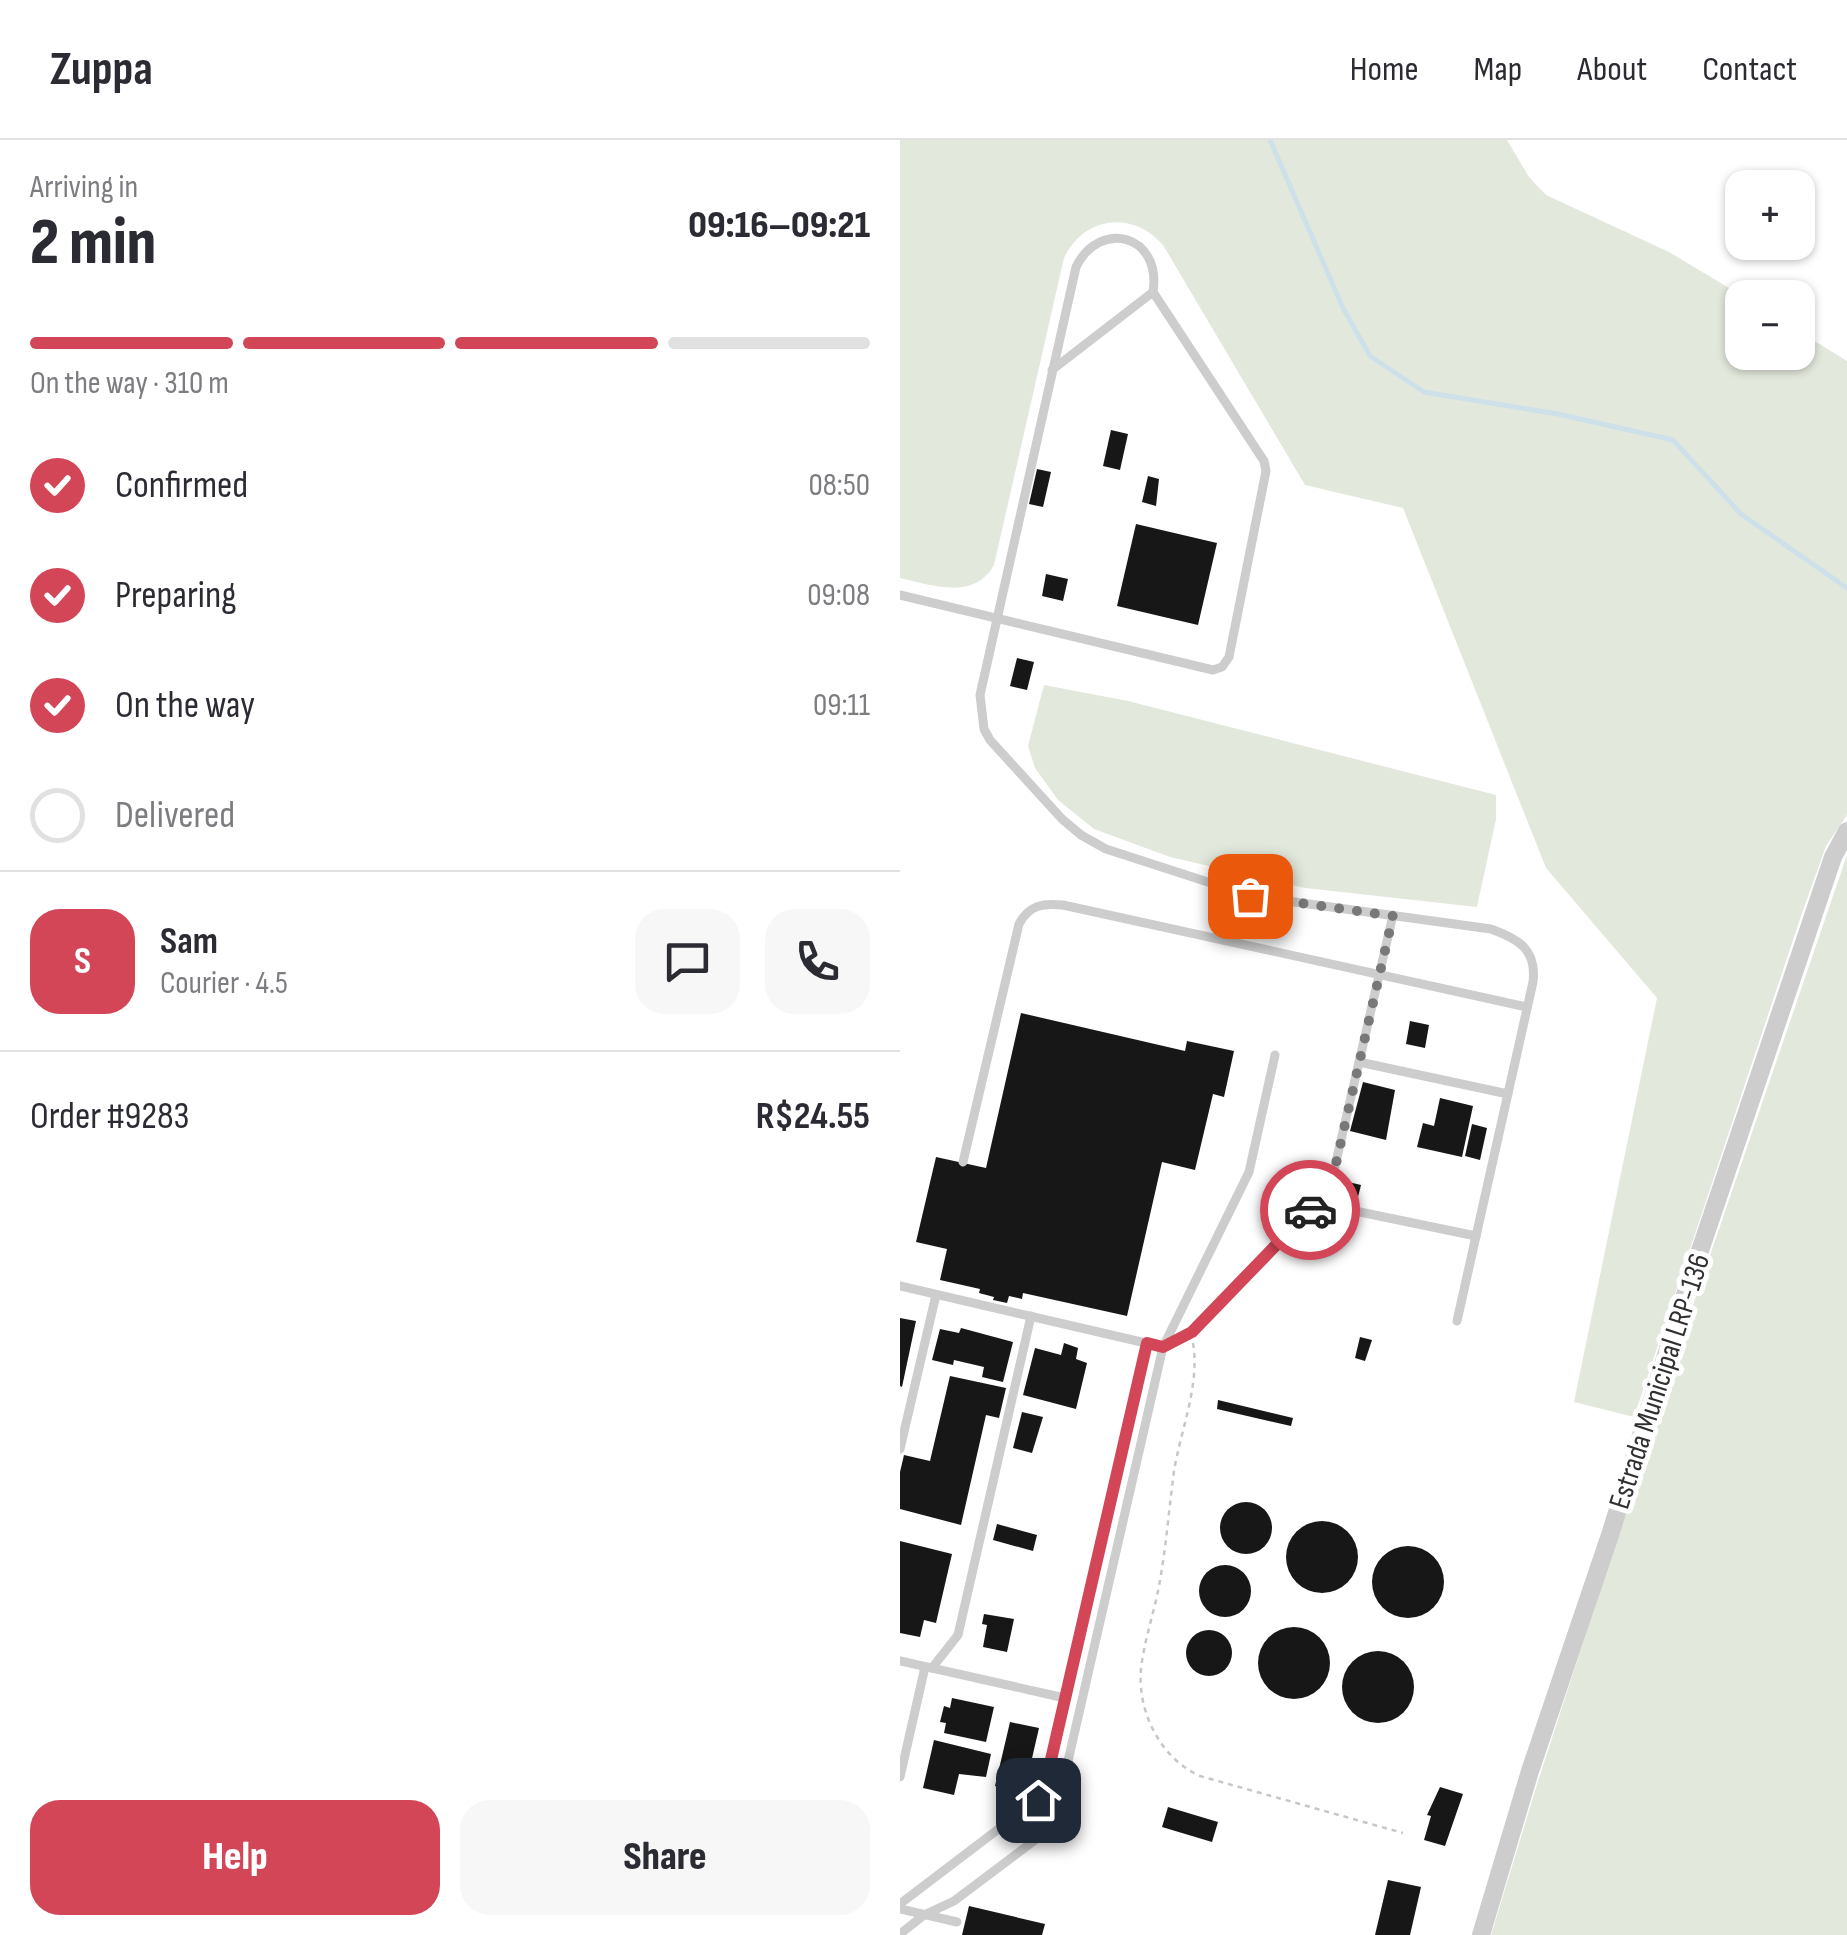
<!DOCTYPE html>
<html lang="en">
<head>
<meta charset="utf-8">
<style>
	:root { --surface:#fff; --page:#f7f7f7; --text:#2b2b33; --muted:#7c7c81; --line:#e1e1e2; --accent:#d34657 }
	body { margin:0; font-family:"Sofia Sans Condensed",sans-serif; background:var(--page); color:var(--text); height:100vh; display:flex; flex-direction:column; font-size:38px; white-space:nowrap }
	* { box-sizing:border-box; margin:0 }
	p { font-size:32px; color:var(--muted) }
	.icon { flex:none; width:55px; height:55px; fill:none; stroke:currentColor; stroke-width:2; stroke-linecap:round; stroke-linejoin:round }
	.map { position:relative; flex:1; overflow:hidden }
	.panel { display:flex; flex-direction:column; background:var(--surface); width:900px }
	.panel>* { flex:none }
	.controls { position:absolute; left:825px; top:30px; display:grid; gap:20px }
	.controls a { display:grid; place-items:center; width:90px; height:90px; border-radius:20px; background:var(--surface); box-shadow:0 2px 8px #0004; font-size:50px }
	.pin { position:absolute; display:grid; place-items:center; width:85px; height:85px; color:#fff; margin:-42px; border-radius:20px; box-shadow:0 5px 15px #0006 }
	.courier { position:absolute; display:grid; place-items:center; width:100px; height:100px; margin:-50px; border:8px solid #d34657; border-radius:50%; background:#fff; color:#222; box-shadow:0 2px 12px #0007 }
	.head em { font-style:normal; font-weight:800 }
	.head div { display:flex; flex-direction:column-reverse }
	.head { display:flex; align-items:center; justify-content:space-between; height:170px; padding:0 30px }
	h1 { font-size:65px; font-weight:800; line-height:75px }
	.bar { display:grid; grid-template-columns:repeat(4,1fr); gap:15px 10px; align-content:center; height:120px; padding:0 30px }
	.bar i { height:12px; border-radius:8px; background:var(--line) }
	.bar .on { background:var(--accent) }
	.bar p { grid-column:span 4 }
	.line { display:flex; align-items:center; gap:25px; padding:0 30px; border-top:2px solid var(--line) }
	.line div { flex:1 }
	.round { display:grid; place-items:center; flex:none; width:105px; height:105px; border-radius:30px; background:var(--page) }
	ol { padding:0 30px; list-style:none }
	li { display:flex; align-items:center; gap:30px; height:110px }
	li p { margin-inline-start:auto }
	li .icon { padding:10px; border-radius:50%; background:var(--accent); color:#fff; stroke-width:4 }
	li:last-child { color:var(--muted) }
	li i { width:55px; height:55px; border:5px solid var(--line); border-radius:50% }
	.cta { display:flex; gap:20px; margin-top:auto; padding:20px 30px }
	.cta a { flex:1; height:115px; border-radius:30px; background:var(--accent); color:#fff; font-size:40px; font-weight:800; line-height:115px; text-align:center }
	.cta a+a { background:var(--page); color:var(--text) }
	header { display:flex; align-items:center; gap:60px; box-sizing:border-box; height:140px; padding:0 50px; background:var(--surface); border-bottom:2px solid var(--line) }
	header strong { font-size:48px }
	nav { display:flex; gap:55px; margin-inline-start:auto; font-size:35px }
	main { display:flex; flex:1; min-height:0 }
	.map>svg:first-child { display:block }
	.green { fill:#e3e8dc }
	.lines { fill:none; stroke-linecap:round; stroke-linejoin:round }
	.stream { stroke:#cee0e9; stroke-width:5 }
	.building { fill:#171717 }
	.path { stroke:#c7c7c7; stroke-width:2.5; stroke-dasharray:5 5; stroke-linecap:butt }
	.service { stroke:#cdcdcd; stroke-width:9 }
	.minor { stroke:#cdcdcd; stroke-width:18 }
	.done { stroke:#787878; stroke-width:10; stroke-dasharray:0 18 }
	.route { stroke:#d34657; stroke-width:12 }
	.labels { text-anchor:middle; stroke-width:10; stroke-linejoin:round; paint-order:stroke }
	.street-label { font-size:30px; fill:#303030; stroke:#fff }
</style>
</head>
<body>
<header>
<strong>Zuppa</strong>
<nav><a>Home</a><a>Map</a><a>About</a><a>Contact</a></nav>
</header>
<main>
<section class="panel">
<div class="head"><div><h1>2 min</h1><p>Arriving in</p></div><em>09:16–09:21</em></div>
<div class="bar"><i class="on"></i><i class="on"></i><i class="on"></i><i></i><p>On the way · 310 m</p></div>
<ol>
<li><svg class="icon" aria-label="check" viewBox="0 0 24 24"><path d="M5 12l5 5 9-10"/></svg>Confirmed<p>08:50</p></li>
<li><svg class="icon" aria-label="check" viewBox="0 0 24 24"><path d="M5 12l5 5 9-10"/></svg>Preparing<p>09:08</p></li>
<li><svg class="icon" aria-label="check" viewBox="0 0 24 24"><path d="M5 12l5 5 9-10"/></svg>On the way<p>09:11</p></li>
<li><i></i>Delivered</li>
</ol>
<div class="line" style="height:180px"><b class="round" style="background:var(--accent);color:#fff">S</b><div><b>Sam</b><p>Courier · 4.5</p></div><a class="round"><svg class="icon" aria-label="chat" viewBox="0 0 24 24"><path d="M4 5h16v11H9l-5 4z"/></svg></a><a class="round"><svg class="icon" aria-label="phone" viewBox="0 0 24 24"><path d="M5 4h4l2 5-3 2q2 4 5 5l2-3 5 2v4C11 20 4 13 5 4z"/></svg></a></div>
<div class="line" style="height:130px"><div>Order #9283</div><b>R$24.55</b></div>
<div class="cta"><a>Help</a><a>Share</a></div>
</section>
<div class="map">
<svg width="947" height="1795" viewBox="0 0 947 1795">
	<rect width="100%" height="100%" fill="#fff"/>
	<g class="green">
		<path d="M0 0H607L629 37 646 55 769 112 844 157 842 212H898V191L947 221V675L926 706 902 773 734 1277 674 1262 757 858 646 728 503 368 405 345 263 105C233 70 184 76 164 118L94 425C74 461 32 445 0 438Z"/>
		<path d="M144 545 228 561 596 655V679L577 767 405 748 270 717 194 689 158 660 135 628 128 606Z"/>
		<path d="M947 715V1795H591L639 1638 791 1171Z"/>
	</g>
	<g class="lines">
		<path class="stream" d="M370 0 443 168 470 216 524 252 658 274 773 300 841 374 947 448"/>
	</g>
	<g class="building">
		<path d="M211 290 228 294 220 330 203 326Z"/>
		<path d="M137 329 151 332 143 367 129 364Z"/>
		<path d="M248 336 259 339 256 366 242 362Z"/>
		<path d="M236 384 317 403 298 485 217 466Z"/>
		<path d="M146 434 168 439 163 461 142 456Z"/>
		<path d="M117 518 134 522 127 550 110 546Z"/>
		<path d="M121 873 285 911 287 901 334 911 324 957 313 954 295 1030 262 1022 227 1176 123 1153 122 1159 109 1156 107 1163 93 1160 94 1157 79 1153 80 1149 40 1140 47 1109 16 1102 36 1017 86 1028Z"/>
		<path d="M510 881 529 885 525 908 506 904Z"/>
		<path d="M463 942 495 950 486 1000 450 991Z"/>
		<path d="M540 958 573 966 562 1017 517 1007 523 983 534 986Z"/>
		<path d="M572 984 587 988 580 1020 565 1016Z"/>
		<path d="M444 1041 461 1045 457 1061 441 1057Z"/>
		<path d="M0 1178 16 1181 2 1247 0 1246Z"/>
		<path d="M61 1188 113 1202 103 1242 82 1237 84 1227 54 1220 53 1225 32 1220 40 1189 59 1193Z"/>
		<path d="M460 1197 472 1200 465 1221 455 1218Z"/>
		<path d="M164 1203 178 1208 176 1219 187 1223 176 1269 123 1255 135 1208 161 1215Z"/>
		<path d="M50 1236 106 1248 99 1278 86 1275 61 1385 0 1369V1332L4 1315 30 1321Z"/>
		<path d="M318 1260 393 1278 391 1286 317 1269Z"/>
		<path d="M122 1272 143 1277 132 1313 113 1308Z"/>
		<circle cx="346" cy="1388" r="26"/>
		<circle cx="422" cy="1417" r="36"/>
		<path d="M97 1384 137 1395 133 1411 93 1400Z"/>
		<path d="M0 1401 52 1414 36 1483 24 1480 20 1497 0 1493Z"/>
		<circle cx="508" cy="1442" r="36"/>
		<circle cx="325" cy="1451" r="26"/>
		<path d="M84 1474 114 1479 107 1512 83 1507 87 1485 82 1484Z"/>
		<circle cx="394" cy="1523" r="36"/>
		<circle cx="309" cy="1513" r="23"/>
		<circle cx="478" cy="1547" r="36"/>
		<path d="M52 1558 94 1567 86 1602 44 1593 46 1583 40 1582 44 1566 50 1568Z"/>
		<path d="M110 1582 139 1588 124 1653 95 1646Z"/>
		<path d="M34 1600 91 1614 86 1637 59 1634 54 1655 23 1648Z"/>
		<path d="M540 1647 563 1654 545 1706 524 1700 531 1676 527 1675Z"/>
		<path d="M268 1667 318 1682 312 1702 262 1687Z"/>
		<path d="M488 1740 521 1747 510 1795H475Z"/>
		<path d="M69 1766 145 1784 142 1795H62Z"/>
	</g>
	<g class="lines">
		<path class="path" d="M293 1203C300 1245 281 1289 274 1331 269 1369 266 1408 259 1446 254 1473 244 1501 241 1529 237 1572 261 1619 300 1636L503 1693"/>
		<g class="service">
			<path d="M152 230 253 152C262 95 200 78 176 127L80 555 84 589 90 600 162 679 181 695 206 709 351 756 591 789C619 799 637 810 633 842L557 1181"/>
			<path d="M0 455 313 530 322 527 329 517 366 331 364 321 253 152"/>
			<path d="M459 922 608 954"/>
			<path d="M63 1022 119 784C129 765 143 763 163 765L627 867"/>
			<path d="M426 1065 493 775"/>
			<path d="M0 1146 263 1207 291 1191 400 1078 417 1067 426 1065 576 1096"/>
			<path d="M0 1309 36 1155"/>
			<path d="M0 1521 165 1558"/>
			<path d="M32 1528 58 1495 131 1176"/>
			<path d="M0 1637 25 1527"/>
			<path d="M0 1764 138 1659 144 1650 247 1203"/>
			<path d="M0 1769 57 1782"/>
			<path d="M0 1794 24 1775 54 1761 147 1691 154 1682 263 1207 349 1032 375 915"/>
		</g>
		<path class="minor" d="M581 1795 630 1631 710 1395 781 1167 933 717 947 691"/>
	</g>
	<g class="lines">
		<path class="done" d="M350 756 493 776 432 1041 426 1065 410 1070"/>
		<path class="route" d="M138 1660 144 1650 247 1203 263 1207 292 1192 410 1070"/>
	</g>
	<g class="labels">
		<g class="street-label">
			<text transform="translate(759 1241) rotate(-72)" y="10">Estrada Municipal LRP-136</text>
		</g>
	</g>
</svg>
<div class="controls">
<a>+</a>
<a>−</a>
</div>
<div class="pin" style="left:350px;top:756px;background:#ea580c"><svg class="icon" aria-label="bag" viewBox="0 0 24 24"><path d="M5 8h14l-1 12H6zM9 8a3 3 0 0 1 6 0"/></svg></div>
<div class="pin" style="left:138px;top:1660px;background:#1f2937"><svg class="icon" aria-label="home" viewBox="0 0 24 24"><path d="M3 11l9-7 9 7M6 9v11h12V9"/></svg></div>
<div class="courier" style="left:410px;top:1070px"><svg class="icon" aria-label="car" viewBox="0 0 24 24"><path d="M5 17H2v-5l4-1 3-4h7l3 4 3 1v5h-3M9 17h6M6 11h13"/><circle cx="7" cy="17" r="2"/><circle cx="17" cy="17" r="2"/></svg></div>
</div>
</main>
</body>
</html>
